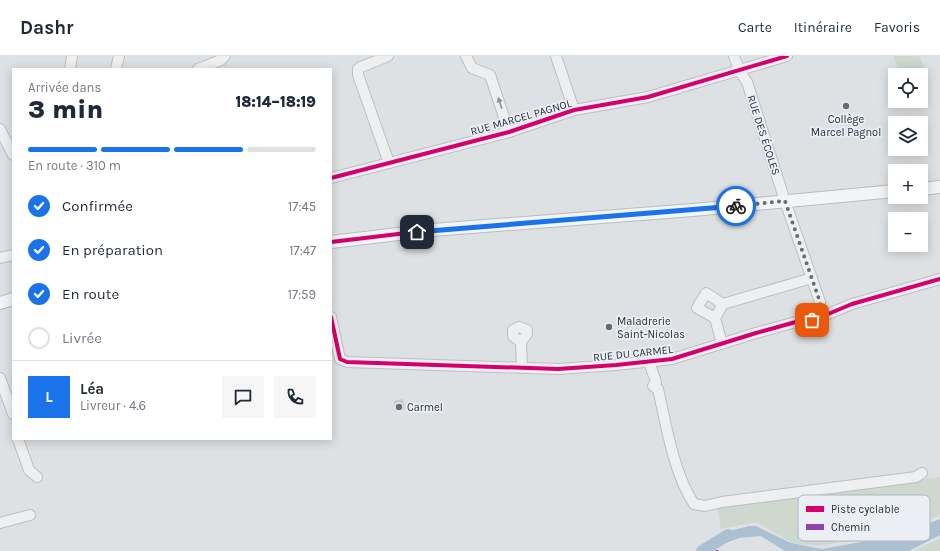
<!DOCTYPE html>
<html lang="fr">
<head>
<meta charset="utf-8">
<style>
	:root { --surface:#fff; --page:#f6f6f7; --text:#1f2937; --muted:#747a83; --line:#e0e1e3; --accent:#1a73e8 }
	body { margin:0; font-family:Karla,sans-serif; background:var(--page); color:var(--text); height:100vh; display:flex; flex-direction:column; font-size:15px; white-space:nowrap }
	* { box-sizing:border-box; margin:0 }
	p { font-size:13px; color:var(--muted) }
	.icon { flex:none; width:22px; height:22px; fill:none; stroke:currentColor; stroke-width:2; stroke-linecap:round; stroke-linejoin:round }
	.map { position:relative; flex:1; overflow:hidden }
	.sheet { position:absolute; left:12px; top:12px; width:320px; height:372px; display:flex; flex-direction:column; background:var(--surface); border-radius:0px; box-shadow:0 2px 10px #0003 }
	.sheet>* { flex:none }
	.fabs { position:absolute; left:888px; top:12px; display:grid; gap:8px }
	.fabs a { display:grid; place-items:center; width:40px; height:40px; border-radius:0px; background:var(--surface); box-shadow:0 2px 10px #0003; font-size:20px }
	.pin { position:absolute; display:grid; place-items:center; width:34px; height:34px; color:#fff; margin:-17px; border-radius:8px; box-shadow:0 2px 6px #0006 }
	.courier { position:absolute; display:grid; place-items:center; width:40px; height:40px; margin:-20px; border:3px solid #1a73e8; border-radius:50%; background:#fff; color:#222; box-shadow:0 1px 5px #0007 }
	.overview em { font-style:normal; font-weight:800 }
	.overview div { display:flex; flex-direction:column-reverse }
	.overview { display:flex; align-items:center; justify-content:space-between; height:68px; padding:0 16px }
	h1 { font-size:26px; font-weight:800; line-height:30px }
	.bar { display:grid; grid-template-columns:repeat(4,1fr); gap:6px 4px; align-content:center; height:48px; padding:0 16px }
	.bar i { height:5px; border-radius:3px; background:var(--line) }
	.bar .selected { background:var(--accent) }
	.bar p { grid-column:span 4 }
	.line { display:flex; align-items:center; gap:10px; padding:0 16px; border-top:1px solid var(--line) }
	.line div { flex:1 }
	.round { display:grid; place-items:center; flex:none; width:42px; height:42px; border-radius:0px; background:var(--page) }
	ol { padding:0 16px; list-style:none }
	li { display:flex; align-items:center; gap:12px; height:44px }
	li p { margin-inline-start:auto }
	li .icon { padding:4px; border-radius:50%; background:var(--accent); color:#fff; stroke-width:4 }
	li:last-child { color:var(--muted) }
	li i { width:22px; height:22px; border:2px solid var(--line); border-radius:50% }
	header { display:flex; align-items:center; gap:24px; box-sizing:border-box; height:56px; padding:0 20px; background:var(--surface); border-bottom:1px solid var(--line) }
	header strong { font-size:19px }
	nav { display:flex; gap:22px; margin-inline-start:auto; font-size:14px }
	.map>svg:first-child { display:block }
	.green { fill:#cfd8ce }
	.water { fill:#abc0d0 }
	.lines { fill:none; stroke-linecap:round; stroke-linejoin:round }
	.river { stroke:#abc0d0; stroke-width:12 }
	.building { fill:#c6c9cc }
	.minor-casing { stroke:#bcbfc1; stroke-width:12 }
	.major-casing { stroke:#babec1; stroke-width:14 }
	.minor { stroke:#edeff1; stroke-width:10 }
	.major { stroke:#f2f4f5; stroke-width:12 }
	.quiet { stroke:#8e44ad; stroke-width:3; stroke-dasharray:6 3; stroke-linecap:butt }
	.cycleway-casing { stroke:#ebeff4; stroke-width:6 }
	.cycleway { stroke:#d6006c; stroke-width:4 }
	.oneway { fill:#898f97 }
	.done { stroke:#666d77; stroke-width:4; stroke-dasharray:0 7.2 }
	.route { stroke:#1a73e8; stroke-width:5 }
	.poi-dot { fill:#666d77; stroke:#ebeff4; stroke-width:1.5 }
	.labels { text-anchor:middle; stroke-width:3.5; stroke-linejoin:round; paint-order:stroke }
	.street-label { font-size:11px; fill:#252f3d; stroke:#ebeff4 }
	.poi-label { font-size:11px; fill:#252f3d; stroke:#ebeff4; text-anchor:start }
	.key { fill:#ebeff4; stroke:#b0b5bd; stroke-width:1 }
	.key-label { font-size:11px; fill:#252f3d }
</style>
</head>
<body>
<header>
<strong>Dashr</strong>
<nav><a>Carte</a><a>Itinéraire</a><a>Favoris</a></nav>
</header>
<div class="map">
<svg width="940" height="495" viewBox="0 0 940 495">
	<rect width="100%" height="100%" fill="#dee1e3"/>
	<g class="green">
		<path d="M893 0H919L927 17 921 20 901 19Z"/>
		<path d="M940 421V459L906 474 877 481 817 490 793 487 756 466 721 473 717 449Z"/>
		<path d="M940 482V495H914Z"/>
	</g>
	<path class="water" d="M940 463V479L909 495H785L761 480 739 482 726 487 718 491 710 483 726 476 749 470H756L791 487 822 493 895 480Z"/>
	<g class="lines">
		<path class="river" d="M702 495 728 479"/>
	</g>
	<path class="building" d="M403 343 405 353 395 355 394 345Z"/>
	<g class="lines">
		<g class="minor-casing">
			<g id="minor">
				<path d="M388 0 361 11 358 13V19L389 107"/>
				<path d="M466 0 472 12 490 19 509 76"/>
				<path d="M556 0 574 54"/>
				<path d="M734 0 739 14 747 26 785 145 820 246 821 261"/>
				<path d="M70 13 72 0"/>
				<path d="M116 13 119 0"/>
				<path d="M198 13 221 4 225 0"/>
				<path d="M0 73 13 99"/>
				<path d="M331 122 509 76 574 54 648 41 787 0"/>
				<path d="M0 202 13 199"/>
				<path d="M723 248 812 222"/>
				<path d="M331 261 340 303 347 306 558 313 616 309 672 303 756 277 803 264 821 261 852 248 940 223"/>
				<path d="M715 262 697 252 706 237 723 248 715 262 722 288"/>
				<path d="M521 286 513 280V274L519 271 527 274V278L521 286 522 312"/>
				<path d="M649 306 656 326 653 330 658 333C666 368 674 419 694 448L705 450 722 446 916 421 922 417"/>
				<path d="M0 322 13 358"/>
				<path d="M18 383 29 414 37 421"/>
				<path d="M0 467 30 459"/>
			</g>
		</g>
		<g class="major-casing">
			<g id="major">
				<path d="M921 133 940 131"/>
				<path d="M331 186 432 174 693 154 895 135"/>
				<path d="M0 247 13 243"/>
			</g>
		</g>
		<use href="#minor" class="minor"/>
		<use href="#major" class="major"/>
		<path class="quiet" d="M717 494V495"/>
		<g class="cycleway-casing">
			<g id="cycleway">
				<path d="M331 122 509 76 574 54 648 41 787 0"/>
				<path d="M331 186 432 174"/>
				<path d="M331 261 340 303 347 306 558 313 616 309 672 303 756 277 803 264 821 261 852 248 940 223"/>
			</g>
		</g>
		<use href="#cycleway" class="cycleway"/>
	</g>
	<defs><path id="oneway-solid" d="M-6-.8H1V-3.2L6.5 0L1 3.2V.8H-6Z"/></defs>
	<use class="oneway" href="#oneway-solid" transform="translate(500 47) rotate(-108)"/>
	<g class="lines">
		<path class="done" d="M736 150 785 145 820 246 821 261 812 264"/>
		<path class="route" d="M417 176 736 150"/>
	</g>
	<g class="poi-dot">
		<circle cx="846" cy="50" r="4"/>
		<circle cx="609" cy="271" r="4"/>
		<circle cx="399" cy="351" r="4"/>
	</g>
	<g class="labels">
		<g class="street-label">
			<text transform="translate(521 61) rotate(-16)" y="4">RUE MARCEL PAGNOL</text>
			<text transform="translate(764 79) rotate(72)" y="4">RUE DES ÉCOLES</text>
			<text transform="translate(633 297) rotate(-6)" y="4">RUE DU CARMEL</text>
		</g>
		<g class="poi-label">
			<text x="846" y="67" text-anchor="middle">Collège<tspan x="846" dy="13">Marcel Pagnol</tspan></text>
			<text x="617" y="269">Maladrerie<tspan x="617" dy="13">Saint-Nicolas</tspan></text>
			<text x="407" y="355">Carmel</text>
		</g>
	</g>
	<rect x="798" y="439" width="132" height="46" rx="6" class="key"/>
	<rect x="806" y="450" width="18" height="6" fill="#d6006c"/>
	<rect x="806" y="468" width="18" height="6" fill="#8e44ad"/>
	<g class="key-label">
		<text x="831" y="457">Piste cyclable</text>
		<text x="831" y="475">Chemin</text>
	</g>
</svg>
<div class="fabs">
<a><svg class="icon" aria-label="locate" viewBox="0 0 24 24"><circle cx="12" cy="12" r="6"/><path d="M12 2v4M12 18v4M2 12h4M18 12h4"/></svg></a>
<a><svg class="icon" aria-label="layers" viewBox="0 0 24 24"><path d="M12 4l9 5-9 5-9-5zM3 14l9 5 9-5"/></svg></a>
<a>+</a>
<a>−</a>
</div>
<div class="pin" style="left:812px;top:264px;background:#ea580c"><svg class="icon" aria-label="bag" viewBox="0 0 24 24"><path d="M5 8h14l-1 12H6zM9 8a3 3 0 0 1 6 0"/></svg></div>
<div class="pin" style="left:417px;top:176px;background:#1f2937"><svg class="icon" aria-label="home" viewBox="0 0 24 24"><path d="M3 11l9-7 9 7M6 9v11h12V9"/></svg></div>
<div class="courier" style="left:736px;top:150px"><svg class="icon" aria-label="bike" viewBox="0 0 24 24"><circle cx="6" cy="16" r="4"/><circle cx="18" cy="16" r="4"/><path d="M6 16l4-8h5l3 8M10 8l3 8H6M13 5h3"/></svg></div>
<section class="sheet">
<div class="overview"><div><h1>3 min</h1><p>Arrivée dans</p></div><em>18:14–18:19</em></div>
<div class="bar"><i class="selected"></i><i class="selected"></i><i class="selected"></i><i></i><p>En route · 310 m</p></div>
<ol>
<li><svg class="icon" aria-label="check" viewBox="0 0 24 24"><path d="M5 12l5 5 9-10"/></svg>Confirmée<p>17:45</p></li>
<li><svg class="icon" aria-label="check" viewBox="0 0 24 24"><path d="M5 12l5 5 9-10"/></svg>En préparation<p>17:47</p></li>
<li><svg class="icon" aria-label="check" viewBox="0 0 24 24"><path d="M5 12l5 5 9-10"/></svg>En route<p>17:59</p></li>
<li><i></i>Livrée</li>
</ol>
<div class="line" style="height:72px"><b class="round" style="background:var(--accent);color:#fff">L</b><div><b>Léa</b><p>Livreur · 4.6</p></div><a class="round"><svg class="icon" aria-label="chat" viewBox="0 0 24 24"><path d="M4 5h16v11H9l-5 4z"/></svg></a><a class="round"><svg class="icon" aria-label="phone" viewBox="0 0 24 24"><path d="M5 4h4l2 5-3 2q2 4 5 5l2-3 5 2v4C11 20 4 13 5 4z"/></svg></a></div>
</section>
</div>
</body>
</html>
